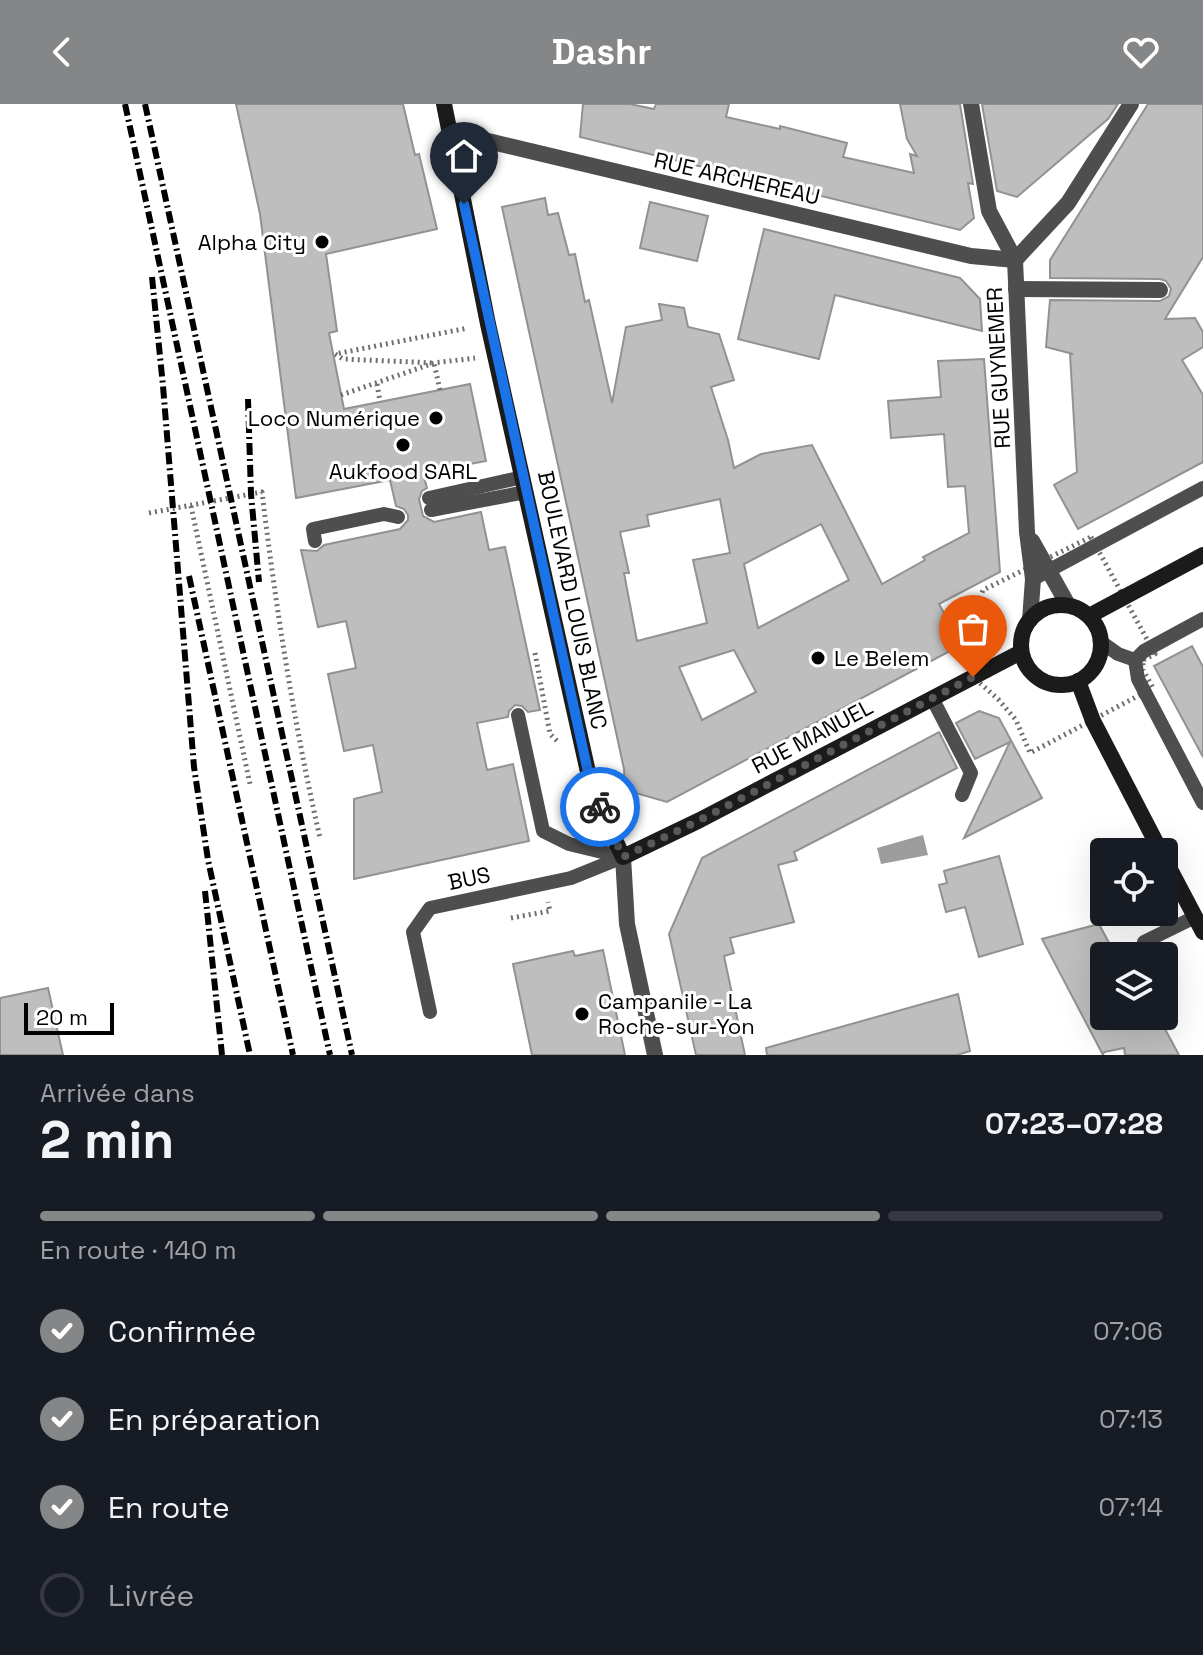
<!DOCTYPE html>
<html lang="fr">
<head>
<meta charset="utf-8">
<style>
	:root { --surface:#171b24; --page:#20242c; --text:#f1f3f6; --muted:#9ea1a6; --line:#363941; --accent:#858687 }
	body { margin:0; font-family:"Space Grotesk",sans-serif; background:var(--page); color:var(--text); height:100vh; display:flex; flex-direction:column; font-size:30px; white-space:nowrap }
	* { box-sizing:border-box; margin:0 }
	p { font-size:26px; color:var(--muted) }
	.icon { flex:none; width:44px; height:44px; fill:none; stroke:currentColor; stroke-width:2; stroke-linecap:round; stroke-linejoin:round }
	.map { position:relative; height:951px; overflow:hidden }
	.details { display:flex; flex-direction:column; background:var(--surface); flex:1 }
	.details>* { flex:none }
	.tools { position:absolute; left:1090px; top:734px; display:grid; gap:16px }
	.tools a { display:grid; place-items:center; width:88px; height:88px; border-radius:8px; background:var(--surface); box-shadow:0 8px 32px #0002; font-size:40px }
	.scale { position:absolute; left:24px; bottom:20px; width:90px; box-sizing:border-box; padding-left:8px; border:4px solid #000; border-top:0; font-size:22px; line-height:28px; white-space:nowrap; color:#000; -webkit-text-stroke:6px #fff; paint-order:stroke }
	.pin { position:absolute; display:grid; place-items:center; width:68px; height:68px; color:#fff; margin:-82px -34px; border-radius:50% 50% 50% 0; rotate:-45deg; box-shadow:0 0 8px #0007 }
	.pin .icon { rotate:45deg }
	.courier { position:absolute; display:grid; place-items:center; width:80px; height:80px; margin:-40px; border:6px solid #1a73e8; border-radius:50%; background:#fff; color:#222; box-shadow:0 2px 10px #0007 }
	.overview em { font-style:normal; font-weight:700 }
	.overview div { display:flex; flex-direction:column-reverse }
	.overview { display:flex; align-items:center; justify-content:space-between; height:136px; padding:0 40px }
	h1 { font-size:52px; font-weight:700; line-height:60px }
	.bar { display:grid; grid-template-columns:repeat(4,1fr); gap:12px 8px; align-content:center; height:96px; padding:0 40px }
	.bar i { height:10px; border-radius:6px; background:var(--line) }
	.bar .active { background:var(--accent) }
	.bar p { grid-column:span 4 }
	ol { padding:0 40px; list-style:none }
	li { display:flex; align-items:center; gap:24px; height:88px }
	li p { margin-inline-start:auto }
	li .icon { padding:8px; border-radius:50%; background:var(--accent); color:#fff; stroke-width:4 }
	li:last-child { color:var(--muted) }
	li i { width:44px; height:44px; border:4px solid var(--line); border-radius:50% }
	header { display:flex; justify-content:space-between; align-items:center; height:104px; padding:0 40px; background:var(--accent); color:#fff; font-size:36px; font-weight:700 }
	.map>svg:first-child { display:block }
	.water { fill:#9c9c9c }
	.building { fill:#bebebe; stroke:#929292; stroke-width:2; fill-rule:evenodd }
	.lines { fill:none; stroke-linecap:round; stroke-linejoin:round }
	.path { stroke:#707070; stroke-width:5; stroke-dasharray:2 4; stroke-linecap:butt }
	.lane { stroke:#4e4e4e; stroke-width:14 }
	.street { stroke:#4e4e4e; stroke-width:16 }
	.secondary { stroke:#1b1b1b; stroke-width:16 }
	.rail { stroke:#000; stroke-width:6; stroke-dasharray:12 4 2 4; stroke-linecap:butt }
	.done { stroke:#595959; stroke-width:8; stroke-dasharray:0 14.4 }
	.route { stroke:#1a73e8; stroke-width:10 }
	.poi-dot { fill:#000; stroke:#fff; stroke-width:3 }
	.labels { text-anchor:middle; stroke-width:6; stroke-linejoin:round; paint-order:stroke }
	.street-label { font-size:22px; fill:#000; stroke:#fff }
	.poi-label { font-size:22px; fill:#000; stroke:#fff; text-anchor:end }
</style>
</head>
<body>
<header><svg class="icon" aria-label="back" viewBox="0 0 24 24"><path d="M15 5l-7 7 7 7"/></svg>Dashr<svg class="icon" aria-label="heart" viewBox="0 0 24 24"><path d="M12 20l-8-8c-3-5 5-10 8-4 3-6 11-1 8 4z"/></svg></header>
<div class="map">
<svg width="1203" height="951" viewBox="0 0 1203 951">
	<rect width="100%" height="100%" fill="#fff"/>
	<path class="water" d="M923 731 928 751 881 760 877 744Z"/>
	<g class="building">
		<path d="M236 0H403L415 51 419 50 437 125 326 150 337 227 329 229 344 305 470 280 486 357 423 369 427 384 422 387 419 395 423 412 434 418 481 408 489 446 505 443 540 606 528 608 522 602 515 601 509 607 508 613 477 619 487 666 513 660 529 737 354 775V695L382 688 373 641 344 647 328 570 356 564 346 517 318 523 301 446 317 447 324 441 400 425 408 416V411L404 405 396 402 390 376 296 394 260 110Z"/>
		<path d="M583 0H630L654 5 656 0H729L726 13 780 25V22L847 39 843 53 914 69 910 50 917 52 907 35 900 0H960L973 80 968 79 974 114 960 126 580 33Z"/>
		<path d="M982 0H1118L1108 15 1017 93 997 87Z"/>
		<path d="M1148 0H1203V153L1165 215 1195 214 1203 228V243L1182 256 1203 291V358L1078 425 1054 381 1077 368 1070 250H1073L1046 243 1050 196 1160 197 1169 192 1171 185 1166 177 1160 175 1050 174V156Z"/>
		<path d="M545 94 548 111 558 109 569 151 575 150 585 198 589 196 612 299 626 223 662 216 659 200 684 204 688 223 719 230 734 276 711 283 728 336 734 364 761 350 812 341 882 480 925 456 923 453 969 429 965 382 948 383 944 330 891 334 888 297 941 293 938 257 984 255 1000 468 939 500 954 527 948 548 667 698 625 686 624 665 502 103ZM720 395 730 449 693 456 707 519 637 537 624 469H629L620 428 649 422 647 411ZM821 420 849 476 758 524 744 460ZM734 546 756 588 702 616 679 563Z"/>
		<path d="M650 98 708 112 697 157 640 144Z"/>
		<path d="M764 125 960 174 980 195 982 227 835 191 819 255 738 235Z"/>
		<path d="M1192 542 1203 563V653L1154 562Z"/>
		<path d="M979 607 999 614 1042 694 964 734 1010 638 975 655 956 619Z"/>
		<path d="M939 628 957 664 794 748 797 756 778 761 794 818 730 834 734 849 724 852 745 951H696L669 830 702 754Z"/>
		<path d="M999 752 1023 840 979 853 965 803 946 808 939 781 947 779 944 767Z"/>
		<path d="M1099 820 1116 852H1104V912H1158L1179 951H1125L1124 944 1104 948 1103 951 1042 835Z"/>
		<path d="M603 846 625 951H532L513 860 573 847 575 852Z"/>
		<path d="M48 884 63 951H0V894Z"/>
		<path d="M958 890 970 947 957 951H767L766 944Z"/>
	</g>
	<g class="lines">
		<g class="path">
			<path d="M377 280 380 297"/>
			<path d="M440 286 434 259 343 255 335 250 468 224"/>
			<path d="M341 291 434 259 475 254"/>
			<path d="M191 402 250 680"/>
			<path d="M149 409 262 388C276 505 294 620 320 734"/>
			<path d="M1091 433 1155 550 1143 556V566L1153 584 1030 649 1016 616 998 595 973 573 961 541 983 486Z"/>
			<path d="M535 549 550 630 558 638"/>
			<path d="M511 814 550 807 548 798"/>
		</g>
		<g class="lane">
			<path d="M429 394 523 373"/>
			<path d="M431 406 526 388"/>
			<path d="M315 437 313 425 384 410 398 413"/>
			<path d="M1033 475 1203 384"/>
			<path d="M1203 515 1144 547 1135 556 1138 575 1203 699"/>
			<path d="M1101 538 1118 550 1135 556"/>
			<path d="M932 594 971 669 962 691"/>
			<path d="M518 611 543 727 569 740 623 753"/>
			<path d="M1144 838 1195 813"/>
			<path d="M430 908 413 828 430 804 571 774 623 753"/>
		</g>
		<g class="street">
			<path d="M971 0 989 107 1015 156 1027 428 1033 475 1030 516"/>
			<path d="M450 28 971 152 1015 156"/>
			<path d="M1015 156 1068 99 1131 0"/>
			<path d="M1016 185 1160 186"/>
			<path d="M1032 437 1068 501"/>
			<path d="M623 753 627 820 655 951"/>
		</g>
		<g class="secondary">
			<path d="M444 0 488 220 588 668 593 689 623 753 700 716 1021 548"/>
			<circle cx="1061" cy="541" r="40"/>
			<path d="M1089 512 1203 451"/>
			<path d="M1078 577 1093 617 1161 748"/>
			<path d="M1164 754 1203 828"/>
		</g>
		<g class="rail">
			<path d="M125 0 330 951"/>
			<path d="M145 0 352 951"/>
			<path d="M152 173 163 282 194 663 208 756 250 951"/>
			<path d="M248 295 251 390 259 478"/>
			<path d="M189 472 293 951"/>
			<path d="M205 787 222 951"/>
		</g>
	</g>
	<g class="lines">
		<path class="done" d="M600 703 623 753 700 716 973 573"/>
		<path class="route" d="M464 100 588 668 600 703"/>
	</g>
	<g class="poi-dot">
		<circle cx="322" cy="138" r="8"/>
		<circle cx="436" cy="314" r="8"/>
		<circle cx="403" cy="341" r="8"/>
		<circle cx="818" cy="554" r="8"/>
		<circle cx="582" cy="910" r="8"/>
	</g>
	<g class="labels">
		<g class="street-label">
			<text transform="translate(737 74) rotate(13)" y="8">RUE ARCHEREAU</text>
			<text transform="translate(998 264) rotate(-93)" y="8">RUE GUYNEMER</text>
			<text transform="translate(573 496) rotate(78)" y="8">BOULEVARD LOUIS BLANC</text>
			<text transform="translate(812 632) rotate(-28)" y="8">RUE MANUEL</text>
			<text transform="translate(469 774) rotate(-12)" y="8">BUS</text>
		</g>
		<g class="poi-label">
			<text x="306" y="146">Alpha City</text>
			<text x="420" y="322">Loco Numérique</text>
			<text x="403" y="375" text-anchor="middle">Aukfood SARL</text>
			<text x="834" y="562" text-anchor="start">Le Belem</text>
			<text x="598" y="905" text-anchor="start">Campanile - La<tspan x="598" dy="25">Roche-sur-Yon</tspan></text>
		</g>
	</g>
</svg>
<div class="tools">
<a><svg class="icon" aria-label="locate" viewBox="0 0 24 24"><circle cx="12" cy="12" r="6"/><path d="M12 2v4M12 18v4M2 12h4M18 12h4"/></svg></a>
<a><svg class="icon" aria-label="layers" viewBox="0 0 24 24"><path d="M12 4l9 5-9 5-9-5zM3 14l9 5 9-5"/></svg></a>
</div>
<div class="scale">20 m</div>
<div class="pin" style="left:973px;top:573px;background:#ea580c"><svg class="icon" aria-label="bag" viewBox="0 0 24 24"><path d="M5 8h14l-1 12H6zM9 8a3 3 0 0 1 6 0"/></svg></div>
<div class="pin" style="left:464px;top:100px;background:#1f2937"><svg class="icon" aria-label="home" viewBox="0 0 24 24"><path d="M3 11l9-7 9 7M6 9v11h12V9"/></svg></div>
<div class="courier" style="left:600px;top:703px"><svg class="icon" aria-label="bike" viewBox="0 0 24 24"><circle cx="6" cy="16" r="4"/><circle cx="18" cy="16" r="4"/><path d="M6 16l4-8h5l3 8M10 8l3 8H6M13 5h3"/></svg></div>
</div>
<section class="details">
<div class="overview"><div><h1>2 min</h1><p>Arrivée dans</p></div><em>07:23–07:28</em></div>
<div class="bar"><i class="active"></i><i class="active"></i><i class="active"></i><i></i><p>En route · 140 m</p></div>
<ol>
<li><svg class="icon" aria-label="check" viewBox="0 0 24 24"><path d="M5 12l5 5 9-10"/></svg>Confirmée<p>07:06</p></li>
<li><svg class="icon" aria-label="check" viewBox="0 0 24 24"><path d="M5 12l5 5 9-10"/></svg>En préparation<p>07:13</p></li>
<li><svg class="icon" aria-label="check" viewBox="0 0 24 24"><path d="M5 12l5 5 9-10"/></svg>En route<p>07:14</p></li>
<li><i></i>Livrée</li>
</ol>
</section>
</body>
</html>
